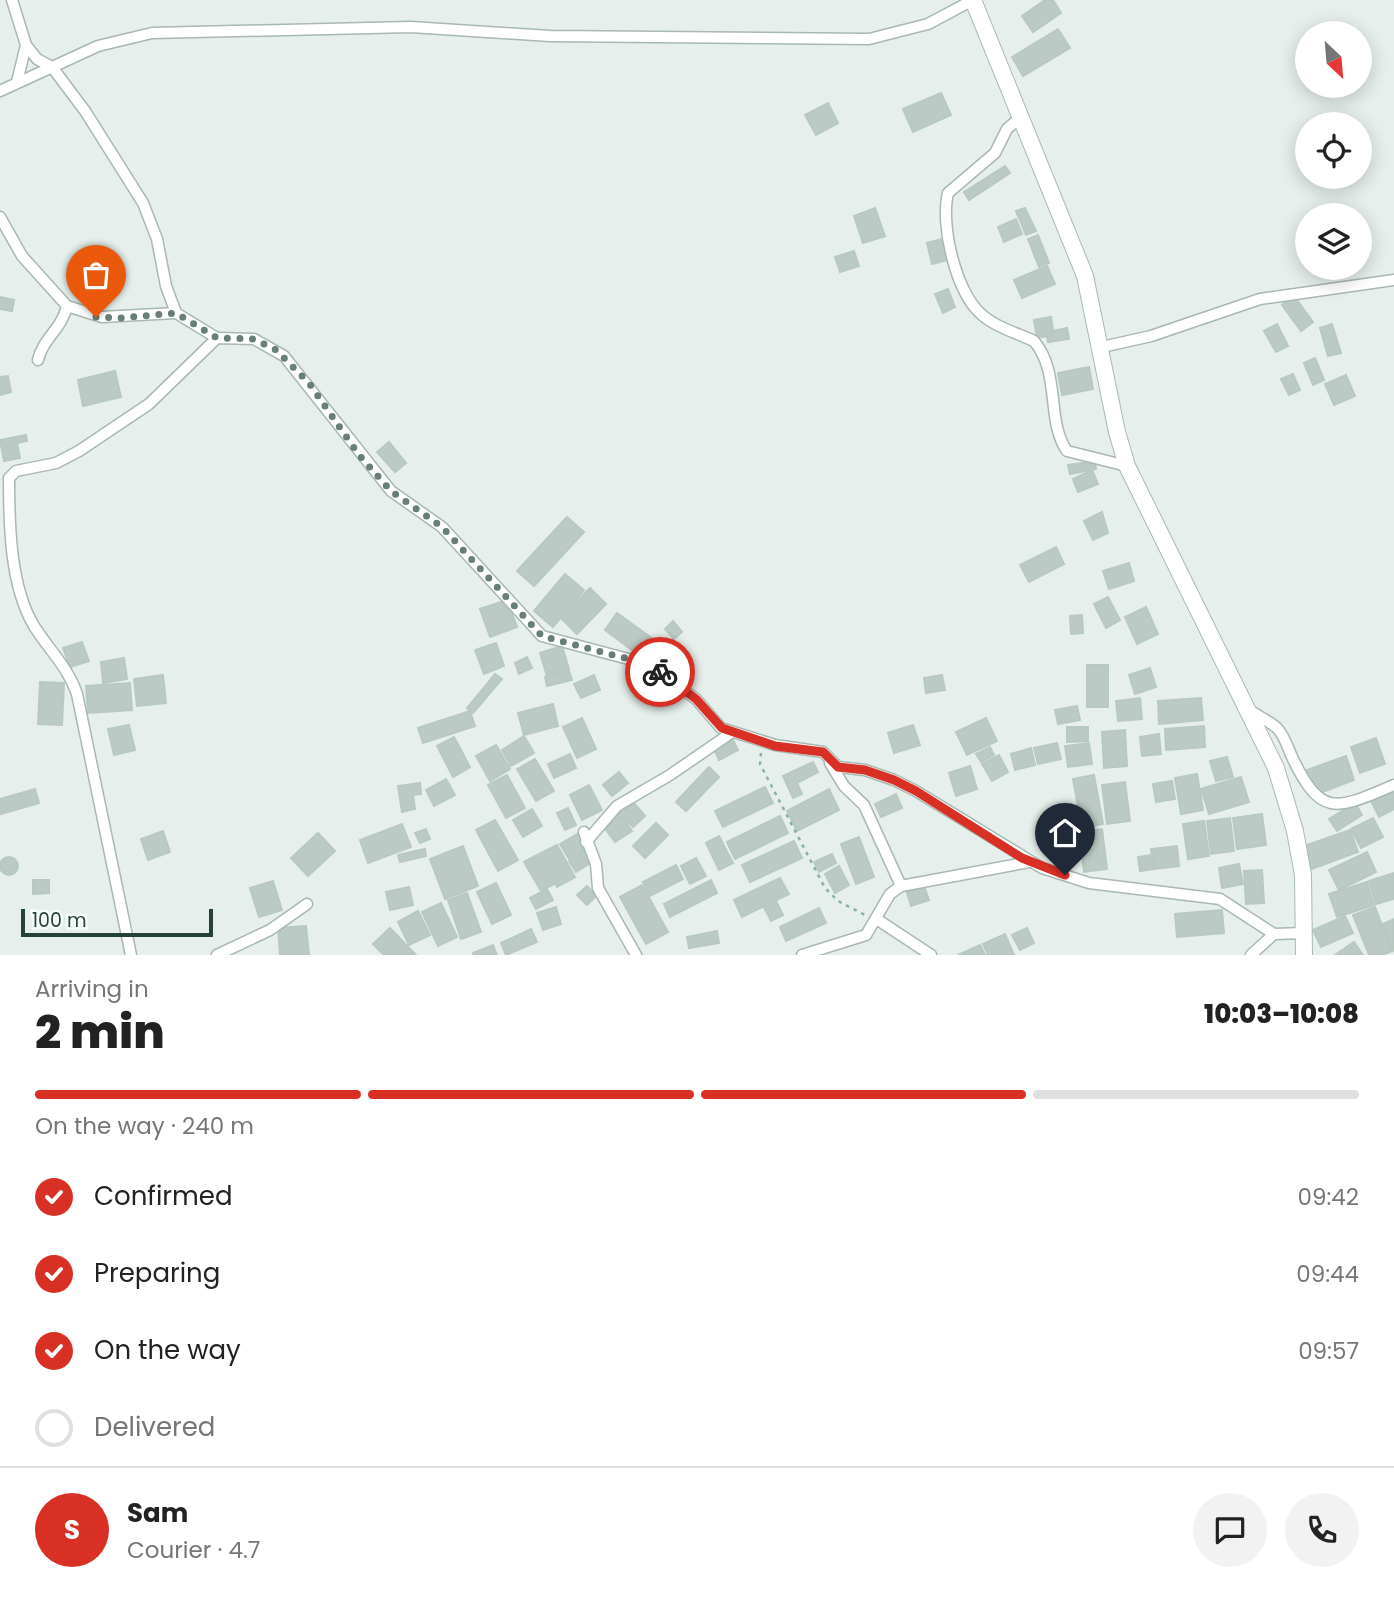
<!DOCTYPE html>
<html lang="en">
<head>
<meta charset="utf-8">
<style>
	:root { --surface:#fff; --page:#f2f2f2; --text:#222; --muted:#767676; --line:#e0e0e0; --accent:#d93025 }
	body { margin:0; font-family:Poppins,sans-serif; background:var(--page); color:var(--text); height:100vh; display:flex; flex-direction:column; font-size:26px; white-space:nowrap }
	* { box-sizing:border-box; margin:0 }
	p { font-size:23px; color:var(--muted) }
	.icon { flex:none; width:38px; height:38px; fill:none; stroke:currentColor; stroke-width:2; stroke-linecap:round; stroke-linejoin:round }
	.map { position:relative; height:955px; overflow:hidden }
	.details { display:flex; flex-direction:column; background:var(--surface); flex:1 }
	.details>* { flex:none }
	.needle { width:46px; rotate:154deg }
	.tools { position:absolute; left:1295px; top:21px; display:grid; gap:14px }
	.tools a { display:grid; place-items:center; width:77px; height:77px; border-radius:50%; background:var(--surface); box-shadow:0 4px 18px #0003; font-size:35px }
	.scale { position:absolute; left:21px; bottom:18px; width:192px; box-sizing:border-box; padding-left:7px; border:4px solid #24423a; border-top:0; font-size:19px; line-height:24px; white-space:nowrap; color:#24423a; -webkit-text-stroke:5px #f7fbf9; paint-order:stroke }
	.pin { position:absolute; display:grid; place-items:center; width:60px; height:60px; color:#fff; margin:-72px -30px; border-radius:50% 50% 50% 0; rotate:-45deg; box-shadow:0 0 7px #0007 }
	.pin .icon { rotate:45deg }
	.courier { position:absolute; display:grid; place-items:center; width:70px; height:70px; margin:-35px; border:5px solid #d93025; border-radius:50%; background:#fff; color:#222; box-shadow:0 2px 9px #0007 }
	.head em { font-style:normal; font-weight:800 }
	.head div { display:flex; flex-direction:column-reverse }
	.head { display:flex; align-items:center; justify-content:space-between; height:119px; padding:0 35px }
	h1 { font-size:46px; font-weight:800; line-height:52px }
	.bar { display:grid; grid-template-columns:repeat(4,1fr); gap:10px 7px; align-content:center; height:84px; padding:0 35px }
	.bar i { height:9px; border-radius:5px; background:var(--line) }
	.bar .active { background:var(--accent) }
	.bar p { grid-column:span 4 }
	.line { display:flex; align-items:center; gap:18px; padding:0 35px; border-top:2px solid var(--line) }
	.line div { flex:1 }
	.round { display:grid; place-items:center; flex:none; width:74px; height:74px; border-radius:37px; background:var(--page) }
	ol { padding:0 35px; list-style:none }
	li { display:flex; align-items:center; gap:21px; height:77px }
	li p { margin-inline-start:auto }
	li .icon { padding:7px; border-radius:50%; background:var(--accent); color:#fff; stroke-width:4 }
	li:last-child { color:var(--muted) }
	li i { width:38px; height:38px; border:4px solid var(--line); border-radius:50% }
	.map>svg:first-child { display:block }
	.building { fill:#bbcac4; stroke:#b8c9c2; stroke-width:2 }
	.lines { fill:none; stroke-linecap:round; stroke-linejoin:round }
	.street-casing { stroke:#a8b8b2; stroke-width:13 }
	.secondary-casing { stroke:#a4bbb3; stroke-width:18 }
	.path { stroke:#86b3a5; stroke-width:2.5; stroke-dasharray:3.5 5; stroke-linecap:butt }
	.street { stroke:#fff; stroke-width:10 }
	.secondary { stroke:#fff; stroke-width:16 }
	.done { stroke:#687f78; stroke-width:7; stroke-dasharray:0 12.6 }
	.route { stroke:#d93025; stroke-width:9 }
</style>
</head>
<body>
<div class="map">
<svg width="1394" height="955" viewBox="0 0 1394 955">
	<rect width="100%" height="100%" fill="#e6efeb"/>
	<g class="building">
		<path d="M1045 0H1053L1061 13 1033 32 1022 16Z"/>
		<path d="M1058 29 1070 48 1023 76 1012 57Z"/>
		<path d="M941 93 951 115 913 132 903 109Z"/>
		<path d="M828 103 838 123 816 135 805 115Z"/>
		<path d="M1005 166 1010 173 969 200 964 192Z"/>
		<path d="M875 208 885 236 863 243 854 216Z"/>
		<path d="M1025 208 1036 231 1026 235 1016 211Z"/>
		<path d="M1016 219 1022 234 1004 242 998 227Z"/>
		<path d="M1038 235 1049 263 1039 267 1028 239Z"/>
		<path d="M946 238 951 259 932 264 927 243Z"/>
		<path d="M854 251 859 266 840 272 835 257Z"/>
		<path d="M1047 266 1055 284 1022 298 1014 280Z"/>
		<path d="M948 289 955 307 943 313 935 294Z"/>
		<path d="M1294 296 1313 322 1301 331 1282 305Z"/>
		<path d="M0 297 14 300 12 311 0 309Z"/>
		<path d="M1051 317 1053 331 1067 328 1069 339 1048 342 1047 336 1037 338 1034 320Z"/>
		<path d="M1277 324 1288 346 1276 352 1264 331Z"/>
		<path d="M1332 324 1341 353 1328 356 1320 328Z"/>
		<path d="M1315 358 1324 380 1313 385 1304 363Z"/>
		<path d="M1089 367 1093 389 1062 395 1058 373Z"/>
		<path d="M115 371 121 397 83 406 78 380Z"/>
		<path d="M1293 374 1300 390 1289 395 1281 379Z"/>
		<path d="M1346 375 1355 396 1334 405 1325 384Z"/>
		<path d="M8 376 11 392 0 395V377Z"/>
		<path d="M26 435 27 441 17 443 20 458 4 461 0 440Z"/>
		<path d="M389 442 406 463 395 472 377 452Z"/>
		<path d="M1095 461 1096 469 1070 474 1068 465Z"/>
		<path d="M1092 470 1098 484 1078 492 1073 479Z"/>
		<path d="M1102 512 1108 533 1093 540 1084 521Z"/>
		<path d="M567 517 584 532 534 586 517 571Z"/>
		<path d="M1056 547 1064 564 1029 582 1020 565Z"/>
		<path d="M1129 563 1134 581 1109 589 1103 571Z"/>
		<path d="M565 574 584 590 553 627 534 611Z"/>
		<path d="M590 588 606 604 577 634 561 618Z"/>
		<path d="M1108 597 1120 620 1106 628 1094 604Z"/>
		<path d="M507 600 517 627 490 637 480 609Z"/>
		<path d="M1146 607 1158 634 1137 644 1125 617Z"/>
		<path d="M617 613 653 639 640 656 605 630Z"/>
		<path d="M1082 615 1083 633 1071 634 1070 616Z"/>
		<path d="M673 621 682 632 674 639 665 629Z"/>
		<path d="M82 642 89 661 70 667 63 648Z"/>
		<path d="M496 643 504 666 484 674 475 650Z"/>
		<path d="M562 646 569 669 547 676 540 653Z"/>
		<path d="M527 657 532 668 519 674 515 663Z"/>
		<path d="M124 658 127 679 103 683 101 662Z"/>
		<rect x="1087" y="665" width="21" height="42"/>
		<path d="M1150 668 1156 687 1135 694 1129 675Z"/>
		<path d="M569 671 572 680 547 686 545 677Z"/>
		<path d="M495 674 502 679 473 713 467 708Z"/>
		<path d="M163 675 166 703 137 706 134 679Z"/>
		<path d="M594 675 600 690 581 698 574 684Z"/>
		<path d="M942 675 945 690 926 693 924 678Z"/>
		<path d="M40 682 64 683 62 725 38 724Z"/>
		<path d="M130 683 132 710 88 713 86 686Z"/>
		<path d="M1140 698 1142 719 1118 721 1116 701Z"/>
		<path d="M1201 698 1203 720 1159 724 1158 701Z"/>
		<path d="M553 704 558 726 524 735 518 713Z"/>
		<path d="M1077 706 1080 720 1058 724 1055 710Z"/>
		<path d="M470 711 475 726 423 743 418 728Z"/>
		<path d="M582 718 596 749 577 758 563 727Z"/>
		<path d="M986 718 997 741 967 755 956 732Z"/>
		<path d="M129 725 135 750 114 755 108 729Z"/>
		<path d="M913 725 920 745 894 753 888 733Z"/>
		<path d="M1204 726 1205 747 1166 750 1165 729Z"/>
		<path d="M1067 727H1088V741L1067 742Z"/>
		<path d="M1125 730 1127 766 1104 768 1102 732Z"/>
		<path d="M1159 734 1161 754 1142 756 1140 737Z"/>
		<path d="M524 736 534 753 511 766 502 750Z"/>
		<path d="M454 737 470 767 453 777 437 746Z"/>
		<path d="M1376 738 1385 764 1360 773 1351 747Z"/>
		<path d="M733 740 738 750 719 760 714 749Z"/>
		<path d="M1057 743 1061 759 1038 764 1034 748Z"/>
		<path d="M1089 743 1092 764 1068 767 1065 746Z"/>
		<path d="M496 745 510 769 490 781 476 756Z"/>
		<path d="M990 747 994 755 981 762 976 754Z"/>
		<path d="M1031 748 1035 765 1015 770 1011 754Z"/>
		<path d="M570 754 576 768 554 778 548 764Z"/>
		<path d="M999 755 1008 772 992 781 982 764Z"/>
		<path d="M1346 756 1354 780 1315 795 1307 770Z"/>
		<path d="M1227 757 1233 777 1216 781 1210 761Z"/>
		<path d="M535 759 554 791 536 801 517 769Z"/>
		<path d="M813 762 818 772 797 783 802 794 793 798 783 776Z"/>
		<path d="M970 766 977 789 956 796 949 773Z"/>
		<path d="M709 767 719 777 686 811 676 802Z"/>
		<path d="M619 772 628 783 612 796 603 785Z"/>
		<path d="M1197 774 1203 810 1181 814 1175 778Z"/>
		<path d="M507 775 525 808 506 818 488 785Z"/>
		<path d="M1094 775 1103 824 1082 828 1073 779Z"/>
		<path d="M1241 777 1249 802 1209 814 1201 789Z"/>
		<path d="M446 779 455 795 434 806 426 790Z"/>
		<path d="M1172 781 1175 799 1156 802 1153 784Z"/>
		<path d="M1125 782 1130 821 1107 824 1102 785Z"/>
		<path d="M420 783 421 794 413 795 415 809 402 812 398 786Z"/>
		<path d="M589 785 602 810 582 820 570 795Z"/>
		<path d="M765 787 773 803 723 827 715 811Z"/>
		<path d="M1394 787V809L1379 817 1370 799Z"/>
		<path d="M35 789 39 803 1 814 0 799Z"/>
		<path d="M829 789 839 810 797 831 787 811Z"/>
		<path d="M896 794 902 808 881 817 875 804Z"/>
		<path d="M633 802 645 816 633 827 620 813Z"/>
		<path d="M1355 803 1362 815 1337 831 1329 819Z"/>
		<path d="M568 808 576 825 565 830 557 813Z"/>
		<path d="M532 809 542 826 523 837 513 820Z"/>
		<path d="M620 814 632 831 615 842 603 826Z"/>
		<path d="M1262 814 1266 845 1237 849 1233 818Z"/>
		<path d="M780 816 788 833 735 859 727 842Z"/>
		<path d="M1230 818 1234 851 1211 854 1207 821Z"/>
		<path d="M1373 818 1383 837 1361 848 1351 829Z"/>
		<path d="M495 820 518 860 498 871 476 830Z"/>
		<path d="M1204 821 1209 856 1188 859 1183 824Z"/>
		<path d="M656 823 668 835 645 858 633 846Z"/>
		<path d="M402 824 411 847 368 863 360 840Z"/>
		<path d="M426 829 430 839 420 843 415 833Z"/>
		<path d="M1102 829 1107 869 1084 872 1079 832Z"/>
		<path d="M1350 830 1358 852 1309 870 1301 847Z"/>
		<path d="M163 831 170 852 148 860 141 839Z"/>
		<path d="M318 833 335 851 308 876 291 858Z"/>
		<path d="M577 834 586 849 569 859 560 844Z"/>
		<path d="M719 836 733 863 719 870 706 843Z"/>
		<path d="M859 837 874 877 856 884 841 844Z"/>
		<path d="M1064 840 1070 859 1055 864 1049 845Z"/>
		<path d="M794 841 802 858 750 882 742 865Z"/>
		<path d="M557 845 575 877 557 887 539 854Z"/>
		<path d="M463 846 478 886 445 899 430 859Z"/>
		<path d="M1177 846 1179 866 1154 869 1151 849Z"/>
		<path d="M425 849 426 856 400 862 398 855Z"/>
		<path d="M586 851 592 862 576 872 569 861Z"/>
		<path d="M1367 852 1376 872 1339 890 1329 870Z"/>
		<path d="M832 854 836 863 819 872 814 862Z"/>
		<path d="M537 855 554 884 541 891 524 862Z"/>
		<path d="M1152 855 1154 869 1140 871 1138 857Z"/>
		<circle cx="9" cy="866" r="9"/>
		<path d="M696 858 706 876 690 884 681 866Z"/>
		<path d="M1239 864 1243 884 1222 888 1219 868Z"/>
		<path d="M676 865 683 879 650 896 643 882Z"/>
		<path d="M839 866 849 885 835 893 825 874Z"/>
		<path d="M1262 870 1264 903 1246 904 1244 871Z"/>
		<path d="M1394 873V899L1376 904 1369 881Z"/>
		<path d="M780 878 789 894 742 917 734 900Z"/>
		<path d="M33 880H49V893L33 894Z"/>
		<path d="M711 880 717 893 670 917 664 904Z"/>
		<path d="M273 881 282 910 259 917 250 888Z"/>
		<path d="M1367 882 1374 905 1337 917 1329 894Z"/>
		<path d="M496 883 511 915 492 924 477 892Z"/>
		<path d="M923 883 929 900 911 906 906 889Z"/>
		<path d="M642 885 668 932 646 944 620 897Z"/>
		<path d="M587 886 596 896 587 905 577 895Z"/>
		<path d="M409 887 413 905 390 910 386 892Z"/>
		<path d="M769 887 783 915 771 921 757 894Z"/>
		<path d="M547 889 553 900 536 909 530 898Z"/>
		<path d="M467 893 481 932 461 939 448 900Z"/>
		<path d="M441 903 457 937 438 946 422 912Z"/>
		<path d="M556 907 561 924 543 930 537 913Z"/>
		<path d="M1375 907 1392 951 1383 955H1369L1353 915Z"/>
		<path d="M819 908 826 923 786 941 780 927Z"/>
		<path d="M1222 910 1224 933 1177 937 1175 914Z"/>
		<path d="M418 911 430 935 409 945 398 922Z"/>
		<path d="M1345 916 1353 933 1321 947 1313 930Z"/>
		<path d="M1394 919V950L1393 951 1383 924Z"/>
		<path d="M306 926 309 955H280L278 928Z"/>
		<path d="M390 928 416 955H384L373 944Z"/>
		<path d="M1027 928 1034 943 1020 950 1012 935Z"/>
		<path d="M531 929 537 942 506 955 501 943Z"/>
		<path d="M717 931 719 943 689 948 687 937Z"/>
		<path d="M1005 934 1014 955H988L983 944Z"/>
		<path d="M1354 942 1363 955H1335Z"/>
		<path d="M493 945 497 955H474L473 953Z"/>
		<path d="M980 945 985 955H958Z"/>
	</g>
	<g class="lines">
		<g class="street-casing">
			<g id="street">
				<path d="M12 0 26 45 37 59 52 67 85 111 143 203 157 239 166 286 176 313 217 338"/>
				<path d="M17 82 26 45"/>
				<path d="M0 91 98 46 152 33 411 27 550 36 869 39 928 24 973 0"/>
				<path d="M1022 116 1007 129 995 153 948 193C940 225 956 292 981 314 995 327 1017 333 1034 341 1061 373 1046 422 1067 451L1127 466"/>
				<path d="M0 217 22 256 67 306C62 329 43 338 38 360"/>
				<path d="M67 306 102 317 176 313"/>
				<path d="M1102 347 1151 336 1260 299 1394 280"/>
				<path d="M1249 710C1258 716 1269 721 1277 728 1284 735 1288 748 1292 757 1321 818 1336 810 1394 785"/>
				<path d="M830 763 844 786 864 805 901 886"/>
				<path d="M584 832 596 864 598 888 636 955"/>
				<path d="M586 842 617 806 670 775 731 733"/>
				<path d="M878 920 931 955"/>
				<path d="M131 955 77 694C68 667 49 650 34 626 10 586 9 524 9 478L16 471 56 463 79 451 149 404 217 338 254 339 284 356 391 491 442 527 542 636 636 661 659 672 696 699 721 728 775 745 823 752 838 767 865 770 894 780 916 791 1042 868 1089 883 1220 899 1274 934"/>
				<path d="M217 955 270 930 307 904"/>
				<path d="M802 955 866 935 890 894 901 886 1029 862"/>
				<path d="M1251 955 1274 934 1304 933"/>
			</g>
		</g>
		<g class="secondary-casing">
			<path id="secondary" d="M973 0 1085 276 1117 432 1127 466 1276 768 1295 831 1303 875 1304 955"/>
		</g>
		<path class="path" d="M761 753 760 764 825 888 838 901 865 915"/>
		<use href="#street" class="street"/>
		<use href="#secondary" class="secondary"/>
	</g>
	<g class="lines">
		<path class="done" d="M96 317 120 318 176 313 217 338 254 339 276 350 309 383 359 455 391 491 442 527 542 636 636 661 660 672"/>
		<path class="route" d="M660 672 696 699 722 728 775 746 823 752 838 767 865 770 894 780 916 791 1022 858 1065 875"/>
	</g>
</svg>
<div class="tools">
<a><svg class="needle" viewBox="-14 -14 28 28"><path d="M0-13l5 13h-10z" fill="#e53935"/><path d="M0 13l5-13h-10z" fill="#767676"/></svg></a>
<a><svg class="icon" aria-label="locate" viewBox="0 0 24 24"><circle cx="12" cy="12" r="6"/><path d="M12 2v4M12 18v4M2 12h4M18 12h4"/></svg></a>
<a><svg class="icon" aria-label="layers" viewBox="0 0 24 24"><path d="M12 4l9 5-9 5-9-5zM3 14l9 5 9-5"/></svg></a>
</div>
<div class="scale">100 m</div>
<div class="pin" style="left:96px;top:317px;background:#ea580c"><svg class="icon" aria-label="bag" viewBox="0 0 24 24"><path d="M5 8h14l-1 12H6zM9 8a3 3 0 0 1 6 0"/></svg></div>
<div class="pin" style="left:1065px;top:875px;background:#1f2937"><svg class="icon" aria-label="home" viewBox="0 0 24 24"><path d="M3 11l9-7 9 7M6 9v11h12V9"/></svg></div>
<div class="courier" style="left:660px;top:672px"><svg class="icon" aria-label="bike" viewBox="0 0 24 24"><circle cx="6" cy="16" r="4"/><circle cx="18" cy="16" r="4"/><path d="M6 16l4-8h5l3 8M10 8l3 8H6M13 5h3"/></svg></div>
</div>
<section class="details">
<div class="head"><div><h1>2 min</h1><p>Arriving in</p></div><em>10:03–10:08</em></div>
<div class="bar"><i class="active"></i><i class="active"></i><i class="active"></i><i></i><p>On the way · 240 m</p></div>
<ol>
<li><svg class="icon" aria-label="check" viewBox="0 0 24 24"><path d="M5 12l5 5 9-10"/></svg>Confirmed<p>09:42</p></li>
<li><svg class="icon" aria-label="check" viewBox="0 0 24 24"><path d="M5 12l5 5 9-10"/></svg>Preparing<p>09:44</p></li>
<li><svg class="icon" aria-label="check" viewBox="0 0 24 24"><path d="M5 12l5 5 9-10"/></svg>On the way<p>09:57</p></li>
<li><i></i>Delivered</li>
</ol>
<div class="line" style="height:126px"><b class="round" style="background:var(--accent);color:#fff">S</b><div><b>Sam</b><p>Courier · 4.7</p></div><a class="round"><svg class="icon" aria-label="chat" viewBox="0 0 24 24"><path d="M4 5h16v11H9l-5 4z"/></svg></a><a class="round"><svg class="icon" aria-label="phone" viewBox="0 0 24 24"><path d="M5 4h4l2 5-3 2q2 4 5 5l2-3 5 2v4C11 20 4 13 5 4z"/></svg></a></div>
</section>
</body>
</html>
